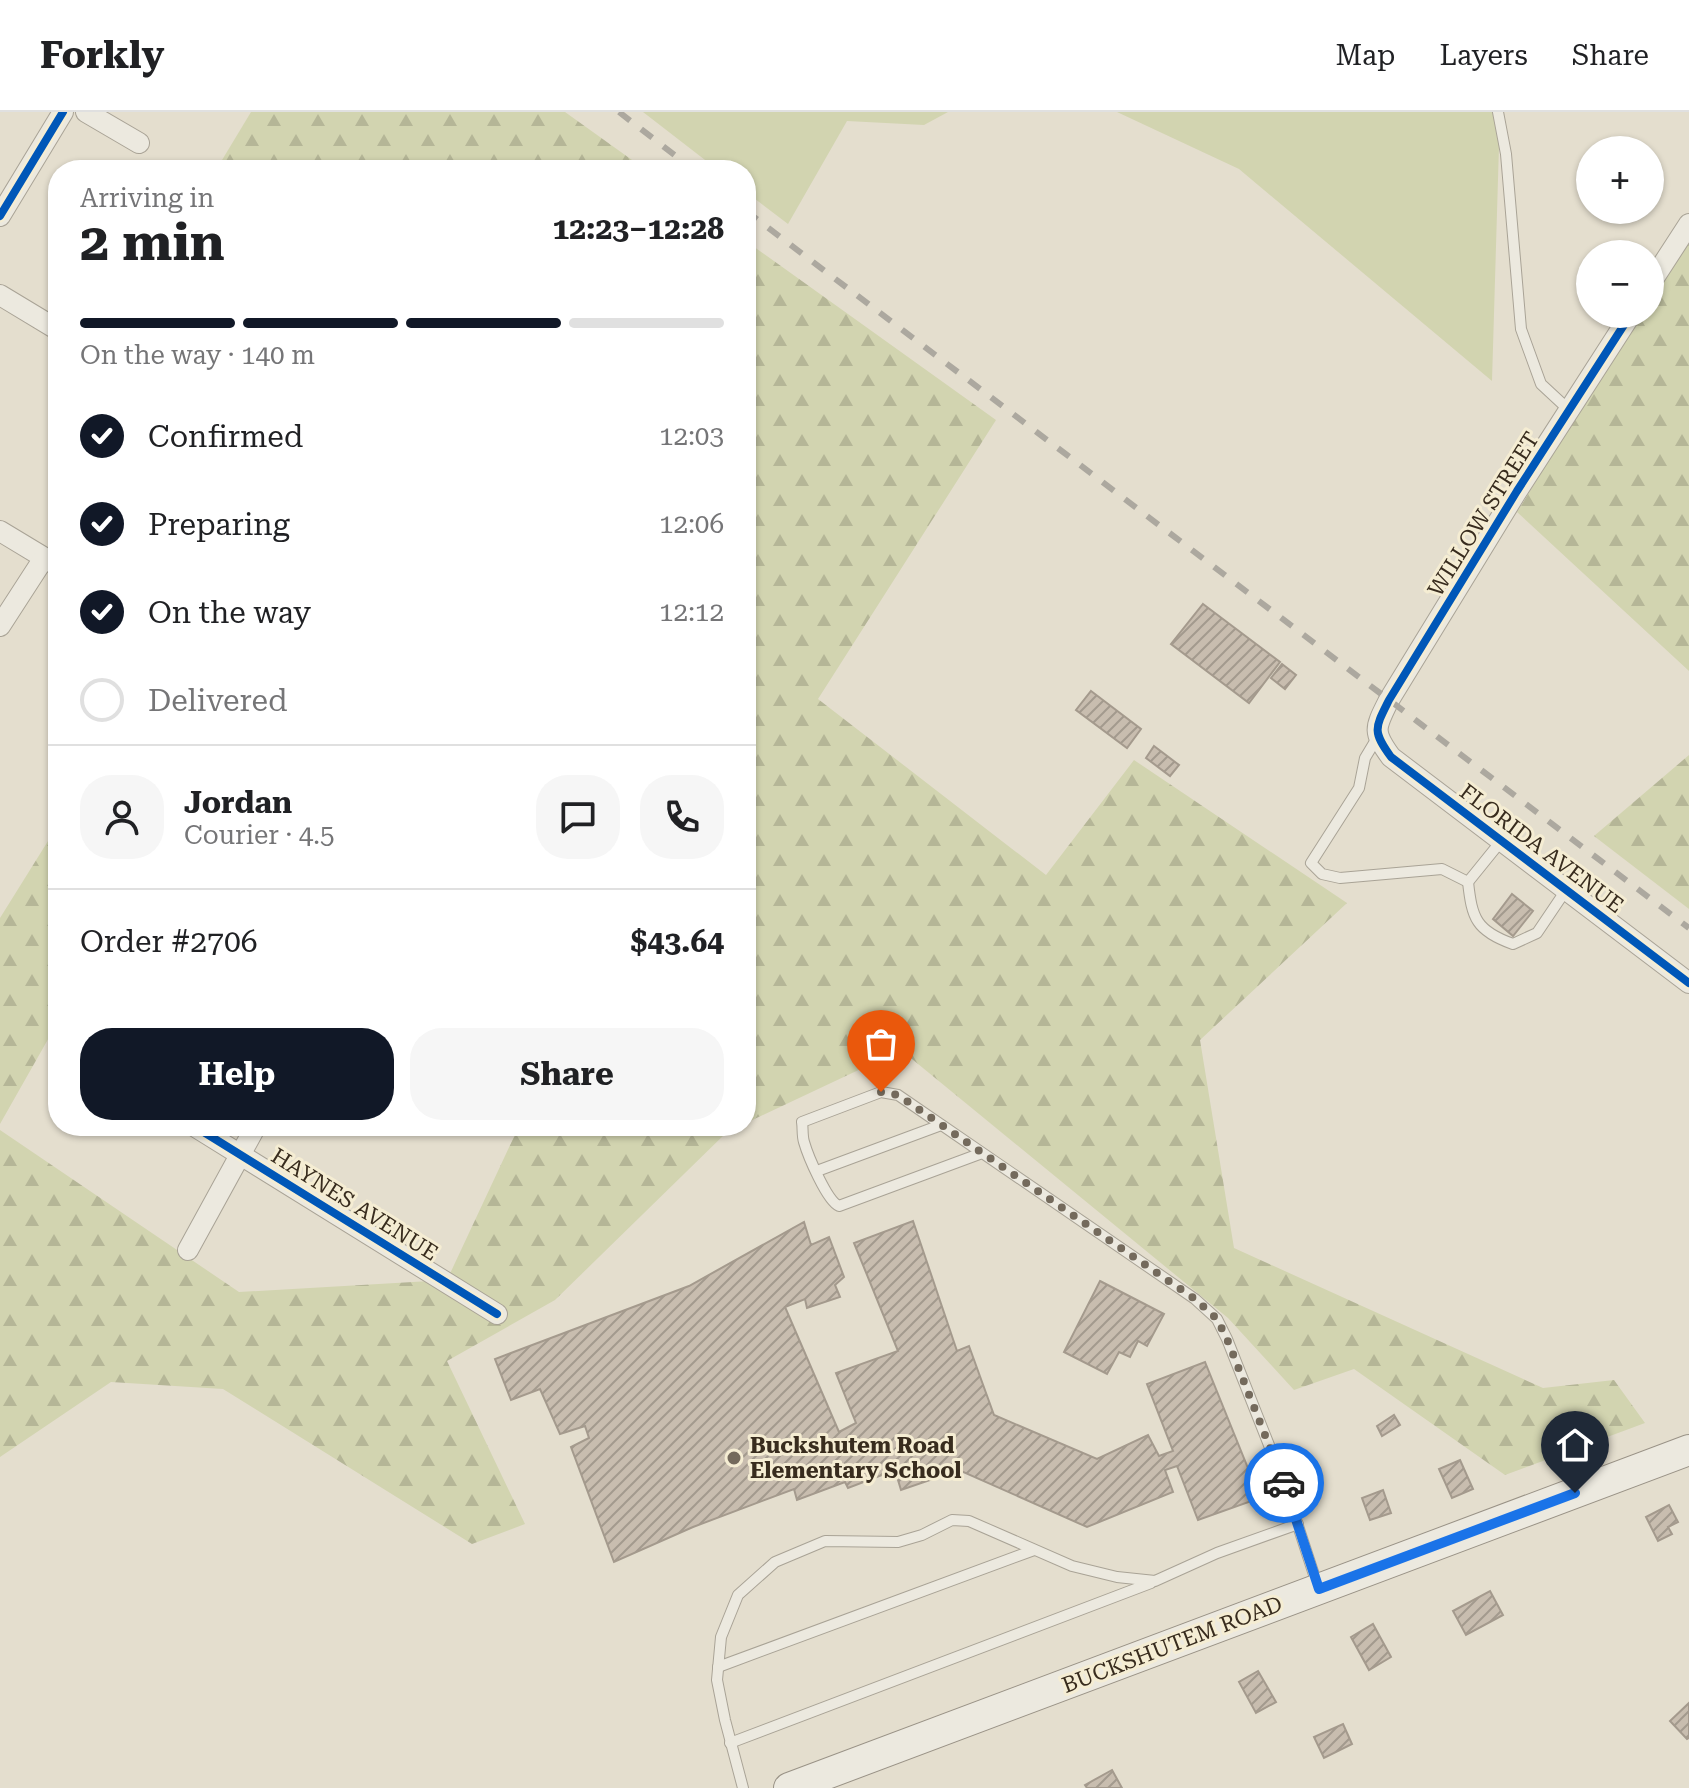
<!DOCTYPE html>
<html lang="en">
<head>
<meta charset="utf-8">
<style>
	:root { --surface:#fff; --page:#f6f6f6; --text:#202124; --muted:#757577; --line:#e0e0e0; --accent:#111827 }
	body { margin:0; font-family:"Roboto Serif",serif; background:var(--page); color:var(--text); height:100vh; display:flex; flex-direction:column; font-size:30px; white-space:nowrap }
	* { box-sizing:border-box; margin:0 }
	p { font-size:26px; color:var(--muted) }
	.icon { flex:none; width:44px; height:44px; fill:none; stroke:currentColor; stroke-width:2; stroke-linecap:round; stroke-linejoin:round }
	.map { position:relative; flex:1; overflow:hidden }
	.sheet { position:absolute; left:48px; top:48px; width:708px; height:976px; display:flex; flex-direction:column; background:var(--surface); border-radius:32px; box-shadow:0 2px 6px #0004 }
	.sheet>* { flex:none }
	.buttons { position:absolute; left:1576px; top:24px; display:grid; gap:16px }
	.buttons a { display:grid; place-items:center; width:88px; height:88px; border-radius:50%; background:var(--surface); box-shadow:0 2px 6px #0004; font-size:40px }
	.pin { position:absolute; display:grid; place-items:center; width:68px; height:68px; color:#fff; margin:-82px -34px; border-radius:50% 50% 50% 0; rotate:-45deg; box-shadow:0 0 8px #0007 }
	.pin .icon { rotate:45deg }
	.courier { position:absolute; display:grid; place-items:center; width:80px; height:80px; margin:-40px; border:6px solid #1a73e8; border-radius:50%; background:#fff; color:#222; box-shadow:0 2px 10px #0007 }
	.overview em { font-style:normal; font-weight:700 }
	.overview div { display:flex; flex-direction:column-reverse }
	.overview { display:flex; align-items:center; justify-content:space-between; height:136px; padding:0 32px }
	h1 { font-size:52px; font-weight:700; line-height:60px }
	.bar { display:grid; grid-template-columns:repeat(4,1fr); gap:12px 8px; align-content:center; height:96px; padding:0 32px }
	.bar i { height:10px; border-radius:6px; background:var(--line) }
	.bar .current { background:var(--accent) }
	.bar p { grid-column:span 4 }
	.line { display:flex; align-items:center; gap:20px; padding:0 32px; border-top:2px solid var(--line) }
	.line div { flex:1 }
	.round { display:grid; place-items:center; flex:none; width:84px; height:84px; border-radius:32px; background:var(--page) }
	ol { padding:0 32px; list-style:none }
	li { display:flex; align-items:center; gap:24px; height:88px }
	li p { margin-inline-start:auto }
	li .icon { padding:8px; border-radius:50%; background:var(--accent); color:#fff; stroke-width:4 }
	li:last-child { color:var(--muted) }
	li i { width:44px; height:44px; border:4px solid var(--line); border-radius:50% }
	.cta { display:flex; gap:16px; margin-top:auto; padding:16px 32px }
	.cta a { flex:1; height:92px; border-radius:32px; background:var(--accent); color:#fff; font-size:32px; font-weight:700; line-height:92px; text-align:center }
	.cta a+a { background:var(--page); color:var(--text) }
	header { display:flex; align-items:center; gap:48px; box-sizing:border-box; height:112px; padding:0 40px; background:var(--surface); border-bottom:2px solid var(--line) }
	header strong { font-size:38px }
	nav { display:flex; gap:44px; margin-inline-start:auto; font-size:28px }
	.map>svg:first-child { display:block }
	.green { fill:#d2d4b0 }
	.forest { fill:url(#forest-firs) }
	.building { fill:url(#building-hatch); stroke:#a49a8d; stroke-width:2 }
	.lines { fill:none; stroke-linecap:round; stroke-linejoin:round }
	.service-casing { stroke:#a9a396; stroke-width:12 }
	.minor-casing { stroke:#a9a396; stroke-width:22 }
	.secondary-casing { stroke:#999286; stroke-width:32 }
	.service { stroke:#ece9df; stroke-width:10 }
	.minor { stroke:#ece9df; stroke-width:20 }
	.secondary { stroke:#ece9df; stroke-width:30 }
	.rail { stroke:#aca89f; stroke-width:6; stroke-dasharray:14 14; stroke-linecap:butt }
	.cycleway-casing { stroke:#f5edd3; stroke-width:13 }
	.cycleway { stroke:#0057b8; stroke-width:8 }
	.done { stroke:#746a5c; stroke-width:8; stroke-dasharray:0 14.4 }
	.route { stroke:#1a73e8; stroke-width:10 }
	.poi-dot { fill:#746a5c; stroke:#f5edd3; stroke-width:3 }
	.labels { text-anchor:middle; stroke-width:6; stroke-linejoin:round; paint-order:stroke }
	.street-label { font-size:22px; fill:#382c1e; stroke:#f5edd3 }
	.poi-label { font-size:22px; font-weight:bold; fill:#382c1e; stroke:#f5edd3; text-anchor:start }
</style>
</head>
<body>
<header>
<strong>Forkly</strong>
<nav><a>Map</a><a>Layers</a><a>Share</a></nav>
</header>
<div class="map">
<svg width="1689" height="1676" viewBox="0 0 1689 1676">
	<defs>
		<pattern id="forest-firs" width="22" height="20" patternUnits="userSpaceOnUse" patternTransform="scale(2)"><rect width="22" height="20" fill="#d2d4b0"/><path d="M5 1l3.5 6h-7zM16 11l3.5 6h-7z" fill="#b5b697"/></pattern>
		<pattern id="building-hatch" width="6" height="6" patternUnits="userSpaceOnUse" patternTransform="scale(2)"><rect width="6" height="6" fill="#c8bdaf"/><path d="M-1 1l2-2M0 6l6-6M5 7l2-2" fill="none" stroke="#a39a8e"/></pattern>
	</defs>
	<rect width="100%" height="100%" fill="#e4dece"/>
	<g class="green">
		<path d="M643 0H948L924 13 847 9 788 112 746 80V58H718Z"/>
		<path d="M1117 0H1500L1492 269 1239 57Z"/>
	</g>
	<g class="forest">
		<path d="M251 0H565L646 58H216Z"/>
		<path d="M1689 120V559L1517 400 1639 202H1650V184Z"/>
		<path d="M746 129 996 308 818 587 1046 763 1134 648 1347 791 1200 928 1234 1136 1543 1276 1614 1268 1645 1311 1505 1363 1354 1257 1294 1278 1228 1206 901 938 746 1011V643L749 639 746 637Z"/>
		<path d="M1689 643V797L1594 724Z"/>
		<path d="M58 713V926L51 922 0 1012V806Z"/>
		<path d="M519 1014H740L727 1020 555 1188 447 1249 525 1412 472 1432 223 1277 111 1270 0 1345V1018L239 1180 447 1168Z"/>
	</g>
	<g class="building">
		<path d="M1203 492 1280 550 1249 591 1171 532Z"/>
		<path d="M1282 552 1296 563 1285 577 1271 566Z"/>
		<path d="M1091 579 1141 617 1127 636 1076 598Z"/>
		<path d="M1154 634 1179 653 1170 664 1146 646Z"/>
		<path d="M1512 782 1533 799 1513 824 1493 807Z"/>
		<path d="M913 1109 957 1239 969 1234 994 1303 1097 1347 1148 1323 1159 1344 1173 1339 1147 1272 1205 1250 1260 1386 1198 1408 1177 1354 1165 1358 1173 1380 1087 1415 959 1358 901 1378 895 1358 848 1376 845 1370 797 1388 794 1377 693 1415 614 1450 571 1335 589 1326 585 1314 560 1322 540 1277 511 1288 495 1247 689 1174 804 1110 811 1133 829 1125 844 1165 835 1173 840 1185 807 1196 805 1187 785 1195 839 1320 856 1311 836 1261 898 1239 854 1131Z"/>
		<path d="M1100 1169 1164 1202 1147 1234 1138 1229 1130 1245 1119 1240 1107 1262 1064 1240Z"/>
		<path d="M1394 1303 1400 1313 1382 1324 1377 1314Z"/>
		<path d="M1460 1348 1473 1377 1452 1386 1439 1357Z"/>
		<path d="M1383 1378 1391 1401 1370 1408 1362 1386Z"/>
		<path d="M1669 1393 1678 1410 1668 1415 1672 1422 1658 1429 1646 1405Z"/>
		<path d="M1490 1479 1503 1503 1466 1523 1453 1499Z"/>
		<path d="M1373 1512 1391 1545 1369 1558 1351 1525Z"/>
		<path d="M1258 1559 1276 1590 1256 1601 1239 1570Z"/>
		<path d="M1689 1591V1626L1687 1627 1670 1609Z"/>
		<path d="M1343 1612 1352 1632 1324 1646 1314 1625Z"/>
		<path d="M1112 1658 1122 1676H1087L1085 1673Z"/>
	</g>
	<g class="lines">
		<g class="service-casing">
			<g id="service">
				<path d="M1498 0 1506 42 1521 217 1541 272 1569 298"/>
				<path d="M1377 626 1365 646 1359 676 1311 751 1322 762 1340 766 1442 757 1468 770 1502 728"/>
				<path d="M1468 770C1472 806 1476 819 1513 832L1537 821 1566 778"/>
				<path d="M982 1041 839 1094C827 1089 808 1044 804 1030 802 1024 803 1016 802 1010L881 980 898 983 1195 1187 1217 1207 1227 1227 1284 1371 1318 1475"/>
				<path d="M817 1059 941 1013"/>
				<path d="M718 1555 1034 1438"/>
				<path d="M730 1631 1151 1471"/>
				<path d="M743 1676 725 1608 717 1568 721 1525 738 1483 775 1450 825 1429 898 1430 922 1423 952 1408 969 1409 1072 1454 1117 1465 1155 1469 1217 1441 1298 1412"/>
			</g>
		</g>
		<g class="minor-casing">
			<g id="minor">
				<path d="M86 0 139 31"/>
				<path d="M0 104 63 0"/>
				<path d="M1650 172 1689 112"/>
				<path d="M0 183 58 218"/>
				<path d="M1631 202 1517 379 1389 588C1375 616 1372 619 1391 645L1689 871"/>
				<path d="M0 419 58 454"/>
				<path d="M0 514 44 446"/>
				<path d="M194 1014 497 1202"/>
				<path d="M188 1138 256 1014"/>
			</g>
		</g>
		<g class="secondary-casing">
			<path id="secondary" d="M789 1676 1689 1338"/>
		</g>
		<use href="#service" class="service"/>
		<use href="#minor" class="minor"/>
		<use href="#secondary" class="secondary"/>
		<g class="rail">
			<path d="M619 0 694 58"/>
			<path d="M746 99 1689 816"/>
		</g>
		<g class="cycleway-casing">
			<g id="cycleway">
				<path d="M0 104 63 0"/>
				<path d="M1631 202 1517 379 1389 588C1375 616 1372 619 1391 645L1689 871"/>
				<path d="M194 1014 497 1202"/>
			</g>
		</g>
		<use href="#cycleway" class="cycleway"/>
	</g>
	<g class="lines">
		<path class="done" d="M881 980 898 983 1195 1187 1217 1207 1227 1227 1284 1371"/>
		<path class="route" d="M1284 1371 1319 1477 1575 1381"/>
	</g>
	<circle class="poi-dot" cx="734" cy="1346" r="8"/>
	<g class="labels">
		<g class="street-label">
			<text transform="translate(1483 402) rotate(-58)" y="8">WILLOW STREET</text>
			<text transform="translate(1542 736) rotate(37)" y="8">FLORIDA AVENUE</text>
			<text transform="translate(355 1092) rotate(32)" y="8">HAYNES AVENUE</text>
			<text transform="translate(1172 1532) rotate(-21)" y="8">BUCKSHUTEM ROAD</text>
		</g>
		<g class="poi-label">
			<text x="750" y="1341">Buckshutem Road<tspan x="750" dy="25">Elementary School</tspan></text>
		</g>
	</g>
</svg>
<div class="buttons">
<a>+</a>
<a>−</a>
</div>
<div class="pin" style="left:881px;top:980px;background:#ea580c"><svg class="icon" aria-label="bag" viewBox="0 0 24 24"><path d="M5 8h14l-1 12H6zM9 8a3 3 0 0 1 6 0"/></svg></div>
<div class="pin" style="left:1575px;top:1381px;background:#1f2937"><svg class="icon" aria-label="home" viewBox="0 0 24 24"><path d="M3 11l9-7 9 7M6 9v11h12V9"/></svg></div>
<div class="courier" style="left:1284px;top:1371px"><svg class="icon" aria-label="car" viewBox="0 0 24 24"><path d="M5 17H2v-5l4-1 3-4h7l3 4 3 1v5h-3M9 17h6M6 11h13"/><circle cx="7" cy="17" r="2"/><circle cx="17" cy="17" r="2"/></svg></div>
<section class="sheet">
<div class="overview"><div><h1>2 min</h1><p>Arriving in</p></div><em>12:23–12:28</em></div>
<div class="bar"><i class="current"></i><i class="current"></i><i class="current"></i><i></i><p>On the way · 140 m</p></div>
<ol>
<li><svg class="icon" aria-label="check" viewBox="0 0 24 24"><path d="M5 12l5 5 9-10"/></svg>Confirmed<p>12:03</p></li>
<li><svg class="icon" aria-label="check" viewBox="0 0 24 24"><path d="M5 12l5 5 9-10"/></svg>Preparing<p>12:06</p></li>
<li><svg class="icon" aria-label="check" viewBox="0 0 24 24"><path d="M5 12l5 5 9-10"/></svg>On the way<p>12:12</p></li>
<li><i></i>Delivered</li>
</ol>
<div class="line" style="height:144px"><a class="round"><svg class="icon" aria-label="person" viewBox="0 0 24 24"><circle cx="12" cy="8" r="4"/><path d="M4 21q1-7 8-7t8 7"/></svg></a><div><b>Jordan</b><p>Courier · 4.5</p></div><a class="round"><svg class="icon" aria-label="chat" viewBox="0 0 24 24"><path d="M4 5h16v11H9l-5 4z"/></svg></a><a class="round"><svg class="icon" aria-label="phone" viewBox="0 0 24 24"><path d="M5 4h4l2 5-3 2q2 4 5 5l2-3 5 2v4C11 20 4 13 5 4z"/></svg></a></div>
<div class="line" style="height:104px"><div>Order #2706</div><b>$43.64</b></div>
<div class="cta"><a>Help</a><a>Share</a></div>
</section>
</div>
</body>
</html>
